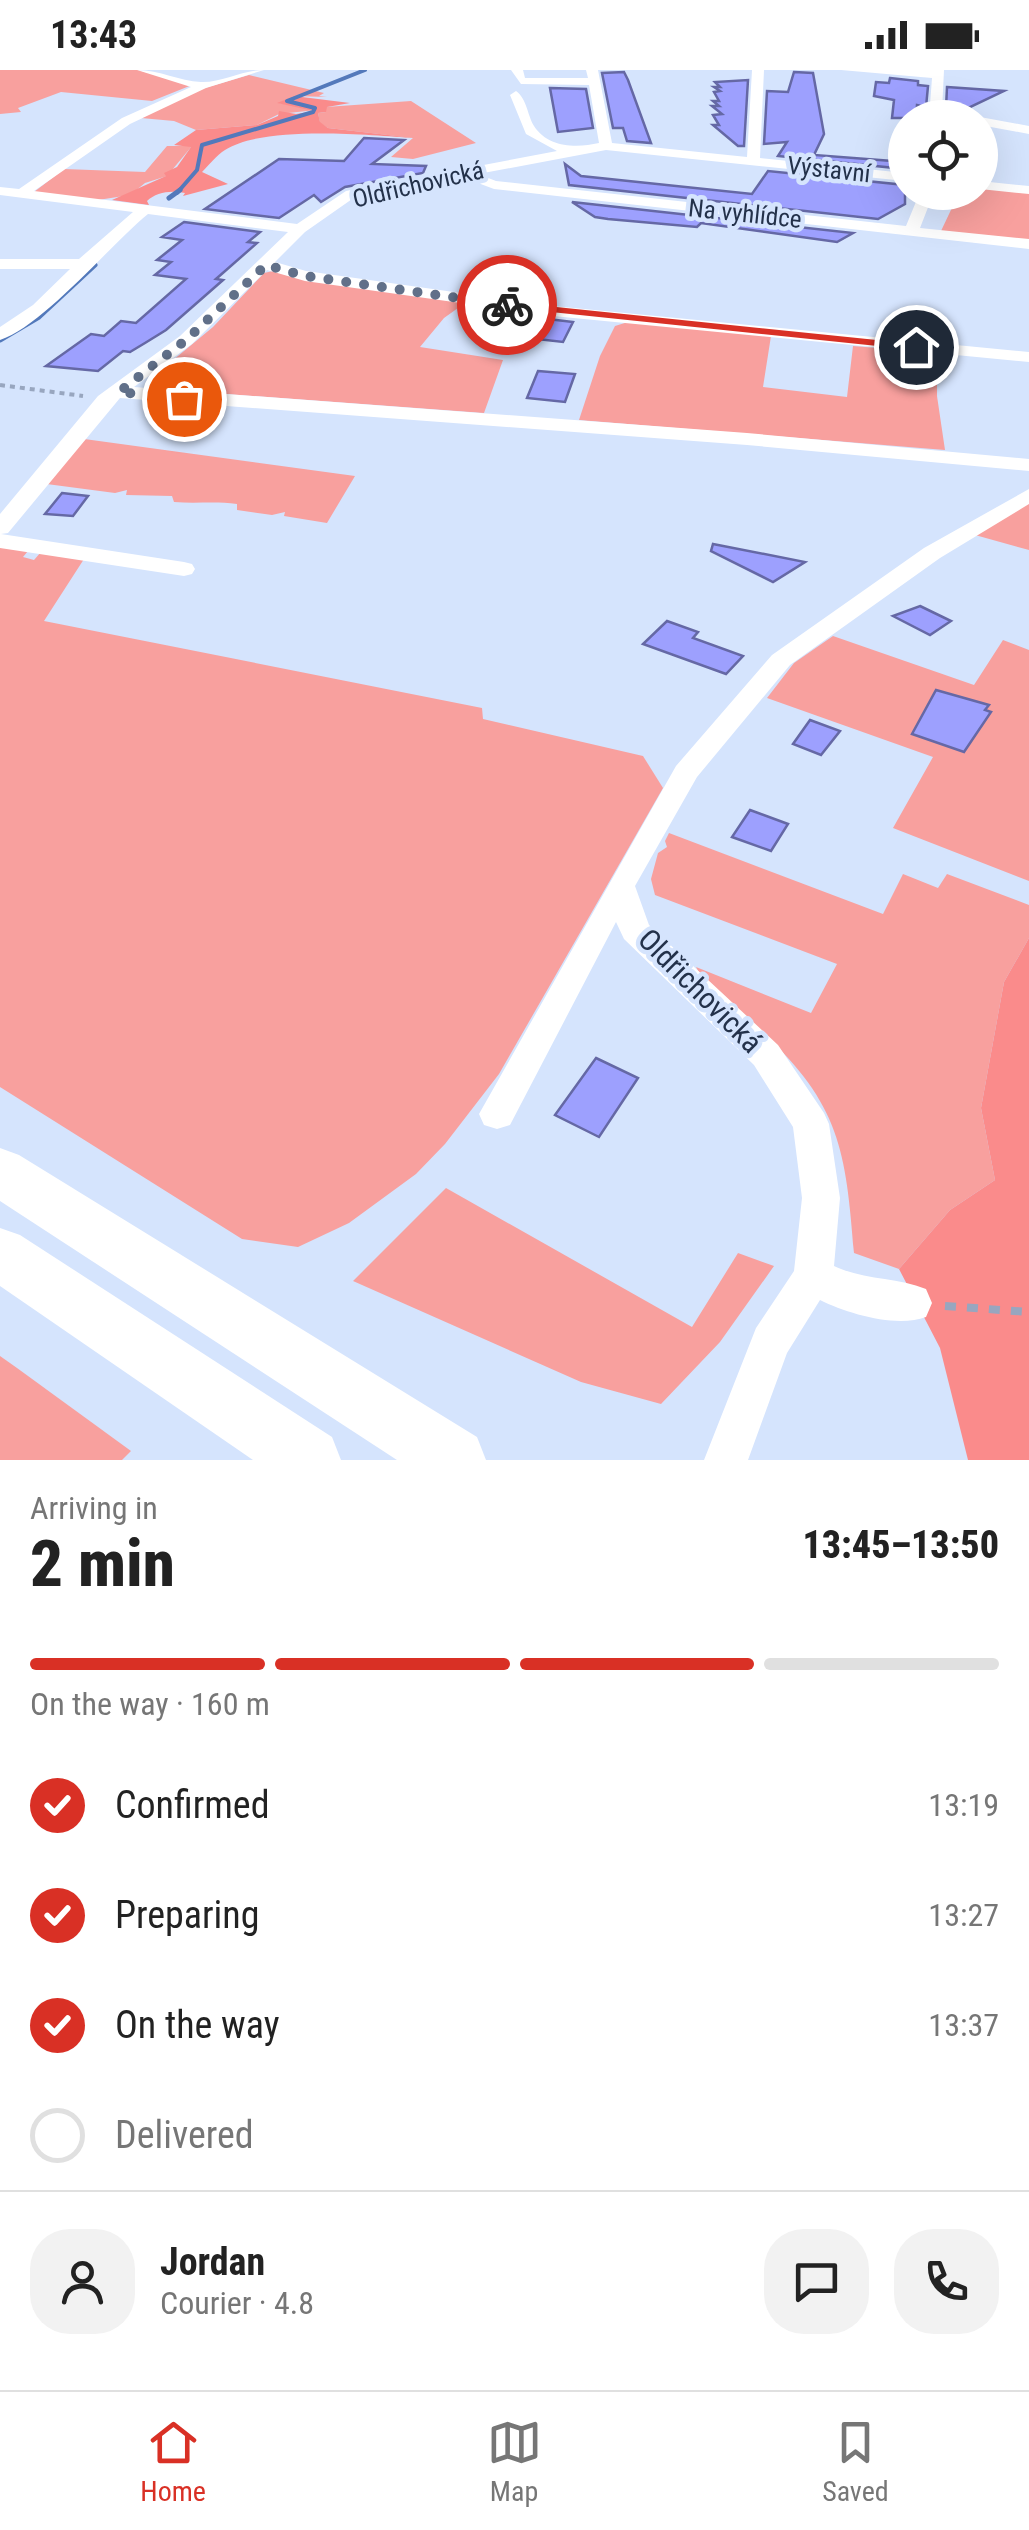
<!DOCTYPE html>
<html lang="en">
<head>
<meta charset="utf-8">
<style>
	:root { --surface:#fff; --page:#f2f2f2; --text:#222; --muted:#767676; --line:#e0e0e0; --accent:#d93025 }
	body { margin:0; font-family:"Roboto Condensed",sans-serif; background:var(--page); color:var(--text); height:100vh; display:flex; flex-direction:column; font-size:38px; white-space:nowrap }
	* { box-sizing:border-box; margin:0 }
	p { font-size:32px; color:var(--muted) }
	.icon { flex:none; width:55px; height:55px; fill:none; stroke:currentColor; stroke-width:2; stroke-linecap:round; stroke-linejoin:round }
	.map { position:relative; height:1390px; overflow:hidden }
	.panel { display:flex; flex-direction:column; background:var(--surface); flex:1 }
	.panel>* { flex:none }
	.fabs { position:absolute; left:888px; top:30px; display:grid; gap:20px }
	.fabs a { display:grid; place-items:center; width:110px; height:110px; border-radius:50%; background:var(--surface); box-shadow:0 10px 40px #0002; font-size:50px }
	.pin { position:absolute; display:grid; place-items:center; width:85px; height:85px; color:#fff; margin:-42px; border:5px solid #fff; border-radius:50%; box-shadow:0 2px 10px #0007 }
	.courier { position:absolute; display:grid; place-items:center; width:100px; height:100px; margin:-50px; border:8px solid #d93025; border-radius:50%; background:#fff; color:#222; box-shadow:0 2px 12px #0007 }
	.head em { font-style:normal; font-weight:800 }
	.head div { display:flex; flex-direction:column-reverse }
	.head { display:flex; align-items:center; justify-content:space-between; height:170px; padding:0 30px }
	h1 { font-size:65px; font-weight:800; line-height:75px }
	.bar { display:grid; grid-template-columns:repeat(4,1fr); gap:15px 10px; align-content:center; height:120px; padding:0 30px }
	.bar i { height:12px; border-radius:8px; background:var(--line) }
	.bar .selected { background:var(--accent) }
	.bar p { grid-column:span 4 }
	.line { display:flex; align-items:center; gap:25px; padding:0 30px; border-top:2px solid var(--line) }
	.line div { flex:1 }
	.round { display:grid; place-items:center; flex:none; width:105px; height:105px; border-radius:40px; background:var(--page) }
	ol { padding:0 30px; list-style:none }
	li { display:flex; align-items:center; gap:30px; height:110px }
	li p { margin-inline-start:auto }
	li .icon { padding:10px; border-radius:50%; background:var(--accent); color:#fff; stroke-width:4 }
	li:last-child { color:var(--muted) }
	li i { width:55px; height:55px; border:5px solid var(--line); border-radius:50% }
	.status { display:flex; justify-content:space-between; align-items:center; height:70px; padding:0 50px; background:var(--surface); direction:ltr }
	.status svg { height:28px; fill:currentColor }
	.dock { display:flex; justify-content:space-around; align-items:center; height:140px; border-top:2px solid var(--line); background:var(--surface); font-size:28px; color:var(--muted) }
	.dock a { display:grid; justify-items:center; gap:5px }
	.dock .selected { color:var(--accent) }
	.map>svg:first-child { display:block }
	.green { fill:#f8a09e }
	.forest { fill:#fa8b8b }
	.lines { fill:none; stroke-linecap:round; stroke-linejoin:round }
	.stream-far1 { stroke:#5379bb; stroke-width:4 }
	.stream { stroke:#5379bb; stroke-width:5 }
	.building { fill:#9da0fe; stroke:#6568a5; stroke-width:2.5 }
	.path-far1 { stroke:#98a6bf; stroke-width:4; stroke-dasharray:5 5; stroke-linecap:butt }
	.path { stroke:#98a6bf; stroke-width:8; stroke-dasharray:11 11; stroke-linecap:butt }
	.minor { fill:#fff; fill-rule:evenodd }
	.highway { fill:#fff; fill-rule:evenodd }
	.route { fill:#d93025 }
	.done { stroke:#617089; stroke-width:10; stroke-dasharray:0 18 }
	.labels { text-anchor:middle; stroke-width:9; stroke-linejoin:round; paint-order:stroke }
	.far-street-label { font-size:25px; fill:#23314a; stroke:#d5e4fd }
	.street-label { font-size:30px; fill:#23314a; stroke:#d5e4fd }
</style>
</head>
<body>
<div class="status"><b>13:43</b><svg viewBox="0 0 49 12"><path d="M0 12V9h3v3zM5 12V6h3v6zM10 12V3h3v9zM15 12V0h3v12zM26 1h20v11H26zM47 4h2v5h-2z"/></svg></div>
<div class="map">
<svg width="1029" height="1390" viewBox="0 0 1029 1390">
	<rect width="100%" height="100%" fill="#d5e4fd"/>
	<g class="green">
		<path d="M0 0H138L192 15 152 31 61 22 18 38 21 42 0 44Z"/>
		<path d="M249 5 324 23 319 26 327 27 294 26 279 33 316 40 279 44 257 55 196 60 174 51 141 48 198 20Z"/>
		<path d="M411 31 476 73 413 89 391 87 413 68 328 58 320 53 318 43 326 42V37Z"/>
		<path d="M167 76H192L167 106 145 113 130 125 98 130 34 122 64 99 145 102Z"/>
		<path d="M980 118 1029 123V170L941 161 959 123 980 122Z"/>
		<path d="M273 201 465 233 444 248 420 277 503 290 484 343 157 319 151 313 155 305 213 257 264 203Z"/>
		<path d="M628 252 771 266 763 317 847 327 853 276 937 283V326L945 380 579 350 600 286 615 256Z"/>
		<path d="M77 368 355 406 327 453 284 446 285 442 272 445 237 440V434C215 431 196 434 174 432L172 426 126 425 127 420 115 423 39 413Z"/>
		<path d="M1029 429V480L975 465Z"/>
		<path d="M0 477 28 481 23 487 34 490 41 482 84 489 44 551 482 638 483 649 643 686 663 718 499 1004 445 1074 416 1104 349 1153 298 1177 242 1169 0 1017Z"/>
		<path d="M833 566 974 615 1003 570 1029 580V811L893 758 933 687 767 628 794 593Z"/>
		<path d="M669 763 883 844 903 804 938 818 947 804 1029 835V868L1004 912 981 1038 995 1110 950 1140 899 1199 854 1183C846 1081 840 1034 762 962 742 943 708 921 696 897L811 943 837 894 655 825 651 809 658 783 667 777 665 771Z"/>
		<path d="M446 1118 692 1257 738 1183 774 1196 720 1272 661 1334 581 1312 353 1211Z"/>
		<path d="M0 1286 17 1298 131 1381 122 1390H0Z"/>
	</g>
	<g class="forest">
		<path d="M294 26 350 33 327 37 326 42 318 43 320 52 328 58 414 68C367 65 264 55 225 80 217 85 209 95 202 102L228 114 183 126 185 123C171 120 156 122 147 131L149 135 112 130 166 106 164 103 177 97 191 77 174 75 196 60 257 55 278 46 279 41 296 44 314 41 277 33Z"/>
		<path d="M1029 868V1390H968L940 1278 899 1199 950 1140 995 1110 981 1038 1004 912Z"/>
	</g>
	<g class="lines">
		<path class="stream-far1" d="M177 123 197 100 202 75 313 42 315 38 287 31 365 0"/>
		<g class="stream">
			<path d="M169 128 180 120"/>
			<path d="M0 270 39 247 95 195"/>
		</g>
	</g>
	<g class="building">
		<path d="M624 2 628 10 651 73 627 71 623 58H613L602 3Z"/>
		<path d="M794 2 813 3 824 64 814 85 905 92V99L778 86 787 72 764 74 767 21 788 22Z"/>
		<path d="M890 8 918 11V15L928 16 926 37 917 35 916 48H892L894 30 874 26 876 12 889 13Z"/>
		<path d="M748 10 744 76H738L713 55H719L713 45 722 44 712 36H719L713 31H719L714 22 720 21 714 17H720L715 12Z"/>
		<path d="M947 17 1004 21 960 42 946 38Z"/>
		<path d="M550 18 586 19 593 58 558 62Z"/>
		<path d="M364 68 404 70 372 94 426 96 423 103 345 117 321 132 314 125 279 148 205 139 279 89 344 91Z"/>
		<path d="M565 94 581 106 752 124 768 101 905 115V134L878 149 569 115Z"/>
		<path d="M572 132 853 163 837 172 701 153 697 157 608 149 595 147Z"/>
		<path d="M184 152 260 162 248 172 257 173 216 209 223 210 166 260 145 273 130 282 123 281 98 301 46 296 91 264 104 266 121 251 136 253 186 209 155 205 171 192 157 190 182 170 162 167Z"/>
		<path d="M548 249 573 252 563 272 537 269Z"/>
		<path d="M538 301 575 304 565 332 527 328Z"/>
		<path d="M62 423 88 426 73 446 45 444Z"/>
		<path d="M713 474 805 492 773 512 711 481Z"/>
		<path d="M920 536 951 551 930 565 893 546Z"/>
		<path d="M667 551 698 562 693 568 743 586 726 604 643 574Z"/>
		<path d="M936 620 989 635 985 640 991 642 964 682 912 664Z"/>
		<path d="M810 650 840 661 821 685 793 674Z"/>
		<path d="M750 740 788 754 771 781 732 767Z"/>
		<path d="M596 988 638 1008 599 1067 555 1045Z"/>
	</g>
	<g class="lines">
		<path class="path-far1" d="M0 315 83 326"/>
		<path class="path" d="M945 1236 1029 1242"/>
		<g class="minor">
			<path d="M137 0C160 0 179 11 201 12 221 13 242 0 264 0L206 18 130 54 34 121 297 154 346 121 557 81 526 64 510 25 516 21C527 29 527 44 534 56 548 78 577 78 599 73L589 15 521 14 511 0H523L525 8H588L586 0H598L612 73 747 87 752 0H764L760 88 905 103V111L606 80 478 104 496 111 906 156 920 122H934L920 158 1029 169V179L494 119 462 107 355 127 305 162 275 192 306 201 553 236 1029 282V292L553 246 305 211 267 200 192 274 134 317 747 363 1029 389V401L747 375 120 328 8 463 1 464 184 492 192 494 195 499 192 504 184 506 0 478V444L98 326 180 266 288 162 148 144C109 176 43 256 0 270V257L33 235 70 199H0V189H79L133 142 0 125V117L19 119 122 48 191 17Z"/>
			<path d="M841 0H944L942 41 967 48H929L932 8Z"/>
			<path d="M980 47 1029 56V64L980 55Z"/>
			<path d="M980 111 1029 116V124L980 119Z"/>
			<path d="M1029 419V434L940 488 790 595 697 707 635 816 649 855 778 975 824 1043 829 1054 840 1128 834 1196C863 1210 896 1207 926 1219L932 1233 926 1247C897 1258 848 1244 820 1230L787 1283 748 1390H704L756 1258 794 1201 802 1128 793 1057 754 995 624 869 616 852 510 1055 497 1059 484 1055 479 1044 676 696 772 585 924 478Z"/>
		</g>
		<g class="highway">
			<path d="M0 1078 19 1085 477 1367 486 1390H397L0 1131Z"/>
			<path d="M0 1158 20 1165 332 1367 341 1390H253L0 1216Z"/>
		</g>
	</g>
	<path class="route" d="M507 232 916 274 922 277 916 280 504 237Z"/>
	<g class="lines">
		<path class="done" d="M184 329 119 322 186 270 266 195 305 206 507 235"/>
	</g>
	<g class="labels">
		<g class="far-street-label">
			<text transform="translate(829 99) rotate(6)" y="9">Výstavní</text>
			<text transform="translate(418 114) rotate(-13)" y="9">Oldřichovická</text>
			<text transform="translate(745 143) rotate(6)" y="9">Na vyhlídce</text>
		</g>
		<g class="street-label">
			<text transform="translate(700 921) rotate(45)" y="10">Oldřichovická</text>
		</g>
	</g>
</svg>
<div class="fabs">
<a><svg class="icon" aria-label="locate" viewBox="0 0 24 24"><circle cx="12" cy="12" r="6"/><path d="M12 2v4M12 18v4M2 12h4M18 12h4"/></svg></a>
</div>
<div class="pin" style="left:184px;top:329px;background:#ea580c"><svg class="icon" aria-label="bag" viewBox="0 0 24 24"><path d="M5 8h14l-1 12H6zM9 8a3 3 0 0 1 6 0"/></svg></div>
<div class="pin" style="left:916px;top:277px;background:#1f2937"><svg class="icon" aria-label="home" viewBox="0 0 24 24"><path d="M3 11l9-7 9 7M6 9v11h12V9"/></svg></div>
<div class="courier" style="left:507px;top:235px"><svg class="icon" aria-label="bike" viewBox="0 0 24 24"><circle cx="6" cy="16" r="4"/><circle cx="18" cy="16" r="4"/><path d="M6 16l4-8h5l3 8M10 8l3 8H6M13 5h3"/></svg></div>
</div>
<section class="panel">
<div class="head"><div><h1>2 min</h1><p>Arriving in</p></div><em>13:45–13:50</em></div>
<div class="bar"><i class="selected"></i><i class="selected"></i><i class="selected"></i><i></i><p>On the way · 160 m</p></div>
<ol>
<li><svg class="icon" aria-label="check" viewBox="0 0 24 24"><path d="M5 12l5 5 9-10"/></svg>Confirmed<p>13:19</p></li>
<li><svg class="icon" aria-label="check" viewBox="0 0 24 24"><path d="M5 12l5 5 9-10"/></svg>Preparing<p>13:27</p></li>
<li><svg class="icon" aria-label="check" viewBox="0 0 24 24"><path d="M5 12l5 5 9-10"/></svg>On the way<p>13:37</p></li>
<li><i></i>Delivered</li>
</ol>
<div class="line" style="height:180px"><a class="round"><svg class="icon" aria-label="person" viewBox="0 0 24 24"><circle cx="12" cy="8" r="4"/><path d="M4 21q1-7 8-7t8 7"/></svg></a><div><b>Jordan</b><p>Courier · 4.8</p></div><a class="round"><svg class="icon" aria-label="chat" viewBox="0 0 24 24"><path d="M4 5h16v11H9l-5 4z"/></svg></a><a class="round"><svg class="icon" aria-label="phone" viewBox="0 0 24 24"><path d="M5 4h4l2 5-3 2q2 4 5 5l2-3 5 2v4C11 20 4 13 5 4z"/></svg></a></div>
</section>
<nav class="dock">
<a class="selected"><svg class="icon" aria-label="home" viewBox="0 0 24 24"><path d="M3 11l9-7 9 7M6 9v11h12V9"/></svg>Home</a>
<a><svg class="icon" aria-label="map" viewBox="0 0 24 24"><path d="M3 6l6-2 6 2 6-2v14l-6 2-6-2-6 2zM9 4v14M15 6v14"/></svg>Map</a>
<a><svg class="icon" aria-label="saved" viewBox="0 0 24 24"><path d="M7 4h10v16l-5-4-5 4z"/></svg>Saved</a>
</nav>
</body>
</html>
